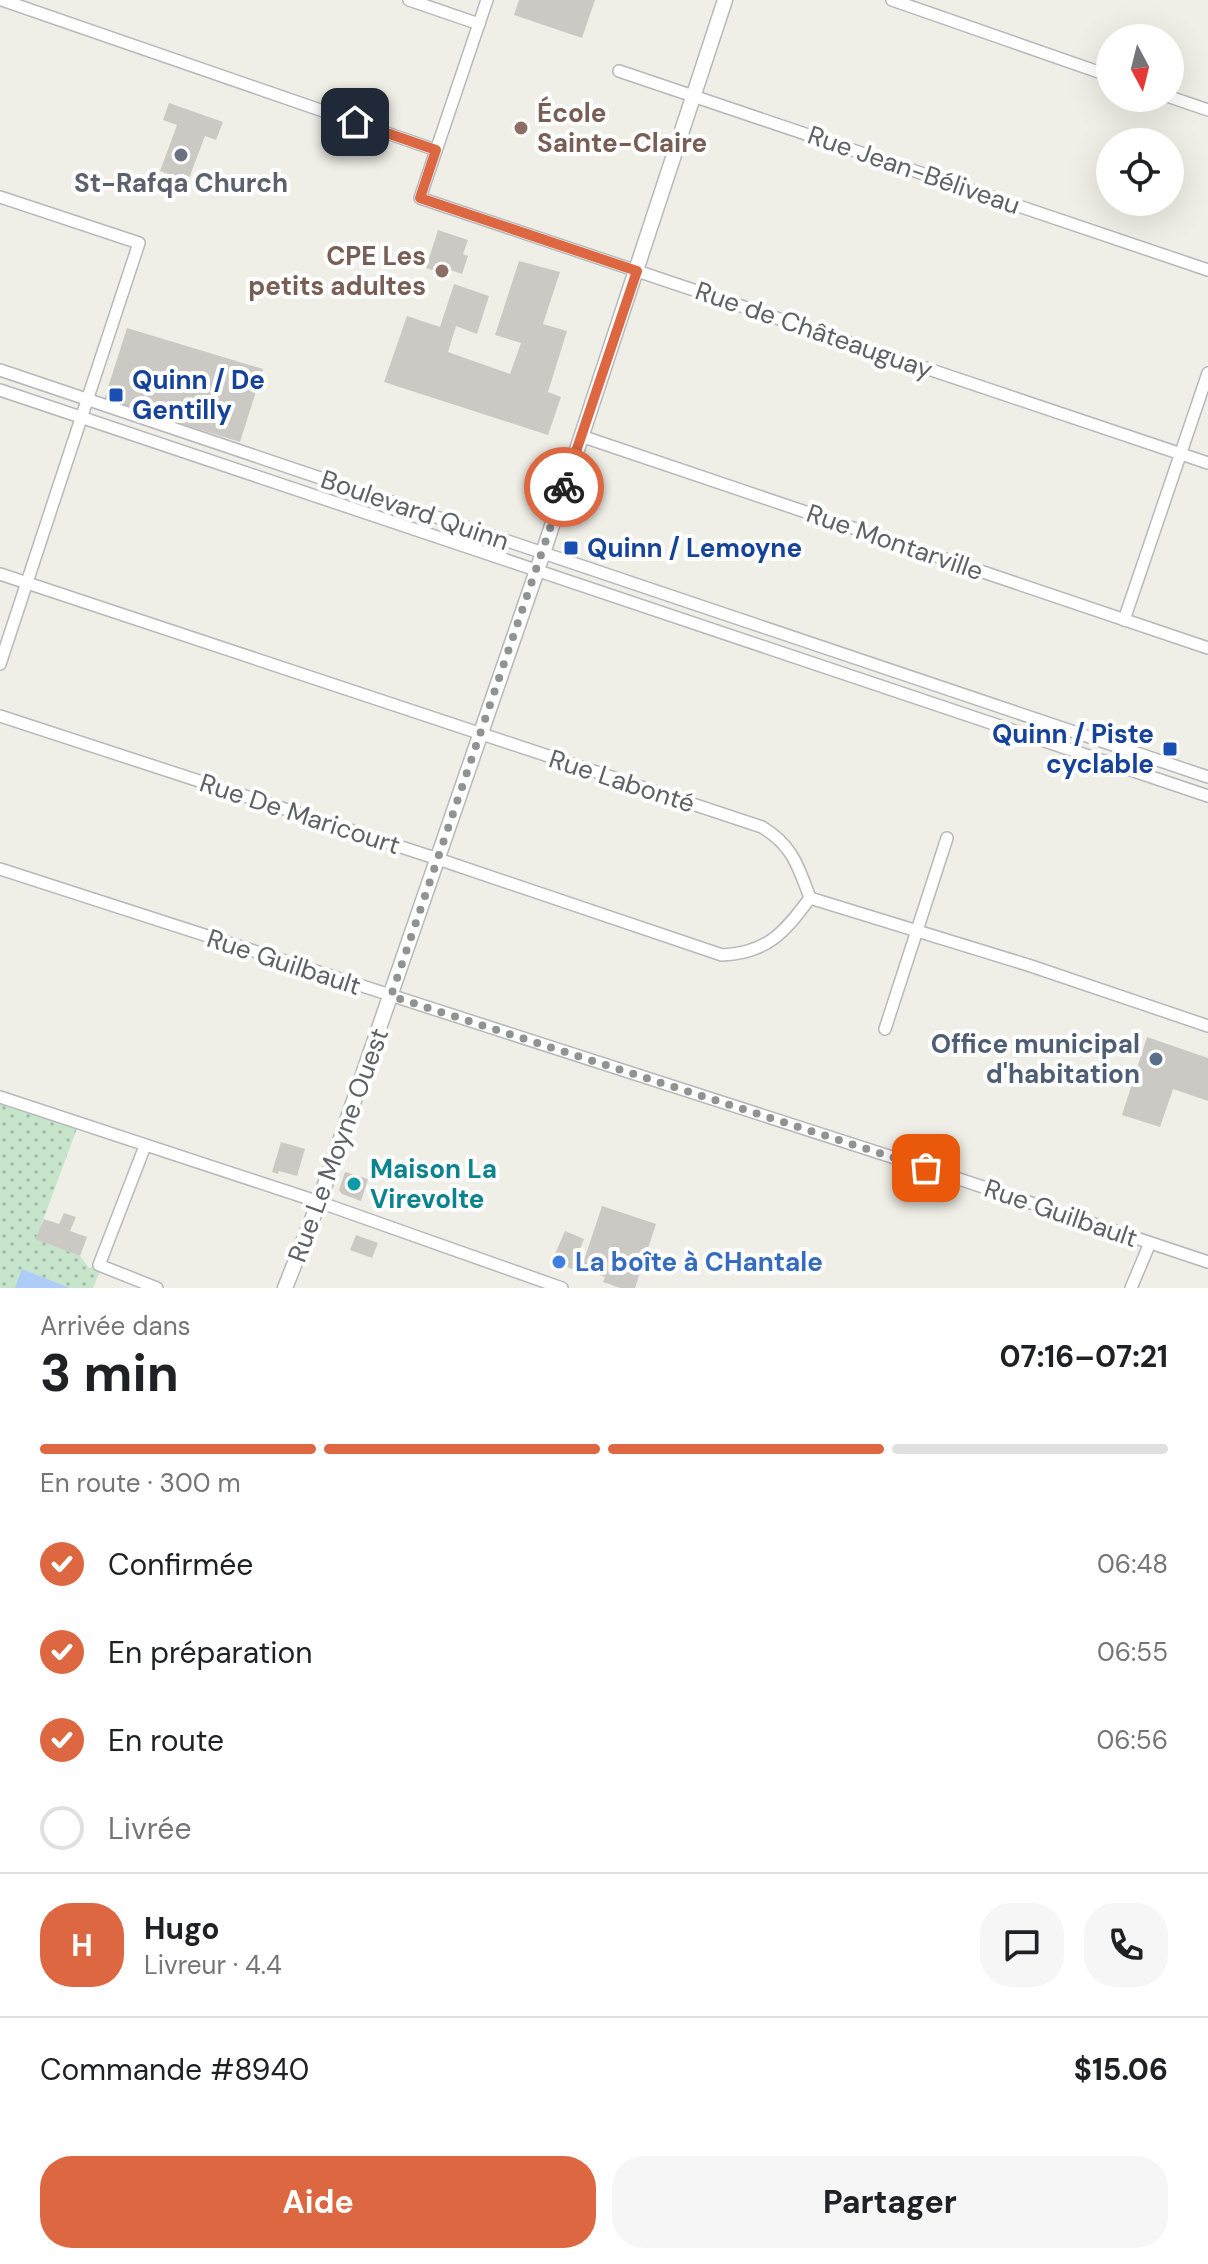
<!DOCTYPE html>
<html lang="fr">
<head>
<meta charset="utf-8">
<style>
	:root { --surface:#fff; --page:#f6f6f6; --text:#202124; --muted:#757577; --line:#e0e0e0; --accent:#dc6741 }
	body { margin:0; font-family:"DM Sans",sans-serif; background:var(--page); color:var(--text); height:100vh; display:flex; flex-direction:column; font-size:30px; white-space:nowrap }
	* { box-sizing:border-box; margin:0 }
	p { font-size:26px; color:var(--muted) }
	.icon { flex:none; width:44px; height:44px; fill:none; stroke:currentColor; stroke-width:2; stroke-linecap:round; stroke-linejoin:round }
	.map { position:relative; height:1288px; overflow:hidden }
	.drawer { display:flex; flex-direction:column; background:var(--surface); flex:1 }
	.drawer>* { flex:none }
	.needle { width:52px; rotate:173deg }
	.tools { position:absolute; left:1096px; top:24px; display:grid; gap:16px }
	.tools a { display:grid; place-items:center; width:88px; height:88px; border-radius:50%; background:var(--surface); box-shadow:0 8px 32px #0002; font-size:40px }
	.pin { position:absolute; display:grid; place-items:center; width:68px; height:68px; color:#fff; margin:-34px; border-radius:16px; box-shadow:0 4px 12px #0006 }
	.courier { position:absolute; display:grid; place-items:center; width:80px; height:80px; margin:-40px; border:6px solid #dc6741; border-radius:50%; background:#fff; color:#222; box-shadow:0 2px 10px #0007 }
	.head em { font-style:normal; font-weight:700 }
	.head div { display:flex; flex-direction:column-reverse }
	.head { display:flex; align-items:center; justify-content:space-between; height:136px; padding:0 40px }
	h1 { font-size:52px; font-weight:700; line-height:60px }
	.bar { display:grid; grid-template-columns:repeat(4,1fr); gap:12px 8px; align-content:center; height:96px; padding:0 40px }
	.bar i { height:10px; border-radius:6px; background:var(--line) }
	.bar .selected { background:var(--accent) }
	.bar p { grid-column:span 4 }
	.line { display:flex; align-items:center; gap:20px; padding:0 40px; border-top:2px solid var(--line) }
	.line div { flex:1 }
	.round { display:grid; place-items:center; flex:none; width:84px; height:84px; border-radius:32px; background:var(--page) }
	ol { padding:0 40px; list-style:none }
	li { display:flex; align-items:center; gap:24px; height:88px }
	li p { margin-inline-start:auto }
	li .icon { padding:8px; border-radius:50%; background:var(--accent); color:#fff; stroke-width:4 }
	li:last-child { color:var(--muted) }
	li i { width:44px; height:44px; border:4px solid var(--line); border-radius:50% }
	.cta { display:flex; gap:16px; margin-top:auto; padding:16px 40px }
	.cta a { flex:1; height:92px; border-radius:32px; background:var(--accent); color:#fff; font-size:32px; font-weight:700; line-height:92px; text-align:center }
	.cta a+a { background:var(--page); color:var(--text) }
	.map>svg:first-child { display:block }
	.grass { fill:url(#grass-dots) }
	.water { fill:#aeccf8 }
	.building { fill:#cbc9c4 }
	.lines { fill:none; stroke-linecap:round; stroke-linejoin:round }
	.minor-casing { stroke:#b7b8bc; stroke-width:14 }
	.tertiary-casing { stroke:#b7b8bc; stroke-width:17 }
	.minor { stroke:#fff; stroke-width:11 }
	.tertiary { stroke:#fff; stroke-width:14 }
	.done { stroke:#919393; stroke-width:8; stroke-dasharray:0 14.4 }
	.route { stroke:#dc6741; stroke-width:10 }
	.education-dot { fill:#8d6e63; stroke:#fff; stroke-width:3 }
	.worship-dot { fill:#6b7280; stroke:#fff; stroke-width:3 }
	.transit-dot { fill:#1a4fb4; stroke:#fff; stroke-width:3 }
	.service-dot { fill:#5c6f8a; stroke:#fff; stroke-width:3 }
	.culture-dot { fill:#0f9aa8; stroke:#fff; stroke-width:3 }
	.shop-dot { fill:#3f7fe0; stroke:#fff; stroke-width:3 }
	.labels { text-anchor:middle; stroke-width:8; stroke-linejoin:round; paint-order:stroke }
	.education-label { font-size:26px; font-weight:bold; fill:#785e54; stroke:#fff; text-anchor:start }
	.street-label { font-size:26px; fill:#5f6166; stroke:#fff }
	.worship-label { font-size:26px; font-weight:bold; fill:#5b616d; stroke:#fff }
	.transit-label { font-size:26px; font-weight:bold; fill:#164399; stroke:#fff; text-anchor:start }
	.service-label { font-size:26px; font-weight:bold; fill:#4e5e75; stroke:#fff; text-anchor:end }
	.culture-label { font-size:26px; font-weight:bold; fill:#0d838f; stroke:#fff; text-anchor:start }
	.shop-label { font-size:26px; font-weight:bold; fill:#366cbe; stroke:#fff; text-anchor:start }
</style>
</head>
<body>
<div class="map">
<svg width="1208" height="1288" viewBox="0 0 1208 1288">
	<defs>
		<pattern id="grass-dots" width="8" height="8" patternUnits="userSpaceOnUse" patternTransform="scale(2)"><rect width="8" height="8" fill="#c6e5cb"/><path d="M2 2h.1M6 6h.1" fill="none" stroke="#a4bda9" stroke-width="1.8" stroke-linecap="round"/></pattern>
	</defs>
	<rect width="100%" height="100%" fill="#efefe7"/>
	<path class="grass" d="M0 1097 79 1123 36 1239 80 1256 89 1268 99 1265 101 1269 93 1288H0Z"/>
	<path class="water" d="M22 1269 70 1288H15Z"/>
	<g class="building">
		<path d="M519 0H595L582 38 514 15Z"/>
		<path d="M169 103 223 122 216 140 205 136 188 181 160 171 177 125 163 120Z"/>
		<path d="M438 230 468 240 463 254 468 256 462 274 445 268 442 273 426 268Z"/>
		<path d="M519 261 560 272 543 324 567 331 548 392 561 397 548 435 384 382 407 316 440 327 454 284 489 296 477 334 456 326 448 352 510 374 521 343 495 335Z"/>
		<path d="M127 328 263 369 240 442 104 400Z"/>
		<path d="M1147 1037 1208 1058V1101L1173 1089 1160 1127 1122 1115Z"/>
		<path d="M281 1142 305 1149 297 1176 279 1171 278 1174 272 1172Z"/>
		<path d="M345 1172 368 1179 361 1201 342 1194 339 1190Z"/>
		<path d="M602 1206 656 1224 635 1288H620L603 1282 605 1277 581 1269Z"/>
		<path d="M64 1213 76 1217 70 1231 87 1237 80 1256 35 1239 44 1219 59 1224Z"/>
		<path d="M565 1231 584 1239 572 1269 552 1261Z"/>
		<path d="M356 1235 378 1243 372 1258 350 1250Z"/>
	</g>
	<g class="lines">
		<g class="minor-casing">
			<g id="minor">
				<path d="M2 0 436 150"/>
				<path d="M409 0 479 24"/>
				<path d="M487 0 420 198 1208 463"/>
				<path d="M892 0 1110 76"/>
				<path d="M619 71 1208 270"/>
				<path d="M1170 97 1208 110"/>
				<path d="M0 197 139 243 0 664"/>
				<path d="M0 370 1208 777"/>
				<path d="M0 390 1208 796"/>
				<path d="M581 436 1208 648"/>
				<path d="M0 574 762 827C793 846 798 866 810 898"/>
				<path d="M1124 620 1208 373"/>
				<path d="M0 716 438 859 722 955C767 953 784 933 810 898"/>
				<path d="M0 869 926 1168 1208 1262"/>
				<path d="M810 898 1028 965 1208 1026"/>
				<path d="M885 1029 947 838"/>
				<path d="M0 1097 319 1202 562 1288"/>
				<path d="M145 1146 99 1265 157 1288"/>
				<path d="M1131 1288 1150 1243"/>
			</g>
		</g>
		<g class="tertiary-casing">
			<path id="tertiary" d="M285 1288 319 1202 543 553 725 0"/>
		</g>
		<use href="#minor" class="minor"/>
		<use href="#tertiary" class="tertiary"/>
	</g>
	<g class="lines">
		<path class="done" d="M564 487 391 996 926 1168"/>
		<path class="route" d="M355 122 436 150 420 198 637 271 564 487"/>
	</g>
	<g class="education-dot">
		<circle cx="521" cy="128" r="8"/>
		<circle cx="442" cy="271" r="8"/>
	</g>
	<circle class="worship-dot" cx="181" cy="155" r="8"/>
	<g class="transit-dot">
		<rect x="108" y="387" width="16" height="16" rx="4"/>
		<rect x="563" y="540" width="16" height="16" rx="4"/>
		<rect x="1162" y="741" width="16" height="16" rx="4"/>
	</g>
	<circle class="service-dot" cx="1156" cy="1059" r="8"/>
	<circle class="culture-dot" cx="354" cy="1184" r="8"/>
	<circle class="shop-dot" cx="559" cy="1262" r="8"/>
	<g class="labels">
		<g class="education-label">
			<text x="537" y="122">École<tspan x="537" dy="30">Sainte-Claire</tspan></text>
			<text x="426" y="265" text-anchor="end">CPE Les<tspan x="426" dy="30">petits adultes</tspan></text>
		</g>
		<g class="street-label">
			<text transform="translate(914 170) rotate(19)" y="9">Rue Jean-Béliveau</text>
			<text transform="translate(814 330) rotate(19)" y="9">Rue de Châteauguay</text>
			<text transform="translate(415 510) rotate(19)" y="9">Boulevard Quinn</text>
			<text transform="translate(895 542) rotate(19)" y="9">Rue Montarville</text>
			<text transform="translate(622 781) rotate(18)" y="9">Rue Labonté</text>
			<text transform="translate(300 814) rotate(18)" y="9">Rue De Maricourt</text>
			<text transform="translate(284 962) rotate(18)" y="9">Rue Guilbault</text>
			<text transform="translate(338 1145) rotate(-70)" y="9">Rue Le Moyne Ouest</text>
			<text transform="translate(1061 1213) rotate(19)" y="9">Rue Guilbault</text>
		</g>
		<g class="worship-label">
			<text x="181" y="192">St-Rafqa Church</text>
		</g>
		<g class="transit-label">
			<text x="132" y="389">Quinn / De<tspan x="132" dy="30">Gentilly</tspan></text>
			<text x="587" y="557">Quinn / Lemoyne</text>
			<text x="1154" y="743" text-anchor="end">Quinn / Piste<tspan x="1154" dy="30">cyclable</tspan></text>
		</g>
		<g class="service-label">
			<text x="1140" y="1053">Office municipal<tspan x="1140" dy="30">d'habitation</tspan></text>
		</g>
		<g class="culture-label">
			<text x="370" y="1178">Maison La<tspan x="370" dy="30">Virevolte</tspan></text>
		</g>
		<g class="shop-label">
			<text x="575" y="1271">La boîte à CHantale</text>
		</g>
	</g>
</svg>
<div class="tools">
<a><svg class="needle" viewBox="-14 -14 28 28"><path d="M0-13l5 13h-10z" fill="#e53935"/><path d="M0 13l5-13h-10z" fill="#757577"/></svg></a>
<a><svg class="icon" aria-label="locate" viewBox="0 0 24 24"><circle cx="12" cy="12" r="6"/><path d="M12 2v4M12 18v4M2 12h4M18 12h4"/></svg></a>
</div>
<div class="pin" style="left:926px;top:1168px;background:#ea580c"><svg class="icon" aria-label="bag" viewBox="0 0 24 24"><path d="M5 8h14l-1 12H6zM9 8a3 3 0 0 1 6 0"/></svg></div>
<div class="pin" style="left:355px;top:122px;background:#1f2937"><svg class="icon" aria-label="home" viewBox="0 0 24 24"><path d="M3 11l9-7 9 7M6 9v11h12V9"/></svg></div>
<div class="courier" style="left:564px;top:487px"><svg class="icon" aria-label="bike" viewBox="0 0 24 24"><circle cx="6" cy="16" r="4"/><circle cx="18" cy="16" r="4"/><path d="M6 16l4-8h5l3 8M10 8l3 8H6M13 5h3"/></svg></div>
</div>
<section class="drawer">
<div class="head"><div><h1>3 min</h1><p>Arrivée dans</p></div><em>07:16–07:21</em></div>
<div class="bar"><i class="selected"></i><i class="selected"></i><i class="selected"></i><i></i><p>En route · 300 m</p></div>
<ol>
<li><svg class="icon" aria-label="check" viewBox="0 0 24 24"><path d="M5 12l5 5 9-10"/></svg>Confirmée<p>06:48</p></li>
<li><svg class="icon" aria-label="check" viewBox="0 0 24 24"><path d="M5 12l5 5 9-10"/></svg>En préparation<p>06:55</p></li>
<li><svg class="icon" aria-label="check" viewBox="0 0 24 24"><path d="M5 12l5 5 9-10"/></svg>En route<p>06:56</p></li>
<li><i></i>Livrée</li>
</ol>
<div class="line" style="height:144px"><b class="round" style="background:var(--accent);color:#fff">H</b><div><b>Hugo</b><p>Livreur · 4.4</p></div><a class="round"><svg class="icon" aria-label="chat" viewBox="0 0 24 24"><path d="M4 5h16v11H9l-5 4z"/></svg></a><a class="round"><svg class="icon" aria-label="phone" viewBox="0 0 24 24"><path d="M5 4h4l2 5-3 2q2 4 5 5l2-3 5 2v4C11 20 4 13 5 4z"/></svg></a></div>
<div class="line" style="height:104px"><div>Commande #8940</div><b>$15.06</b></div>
<div class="cta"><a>Aide</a><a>Partager</a></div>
</section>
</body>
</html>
